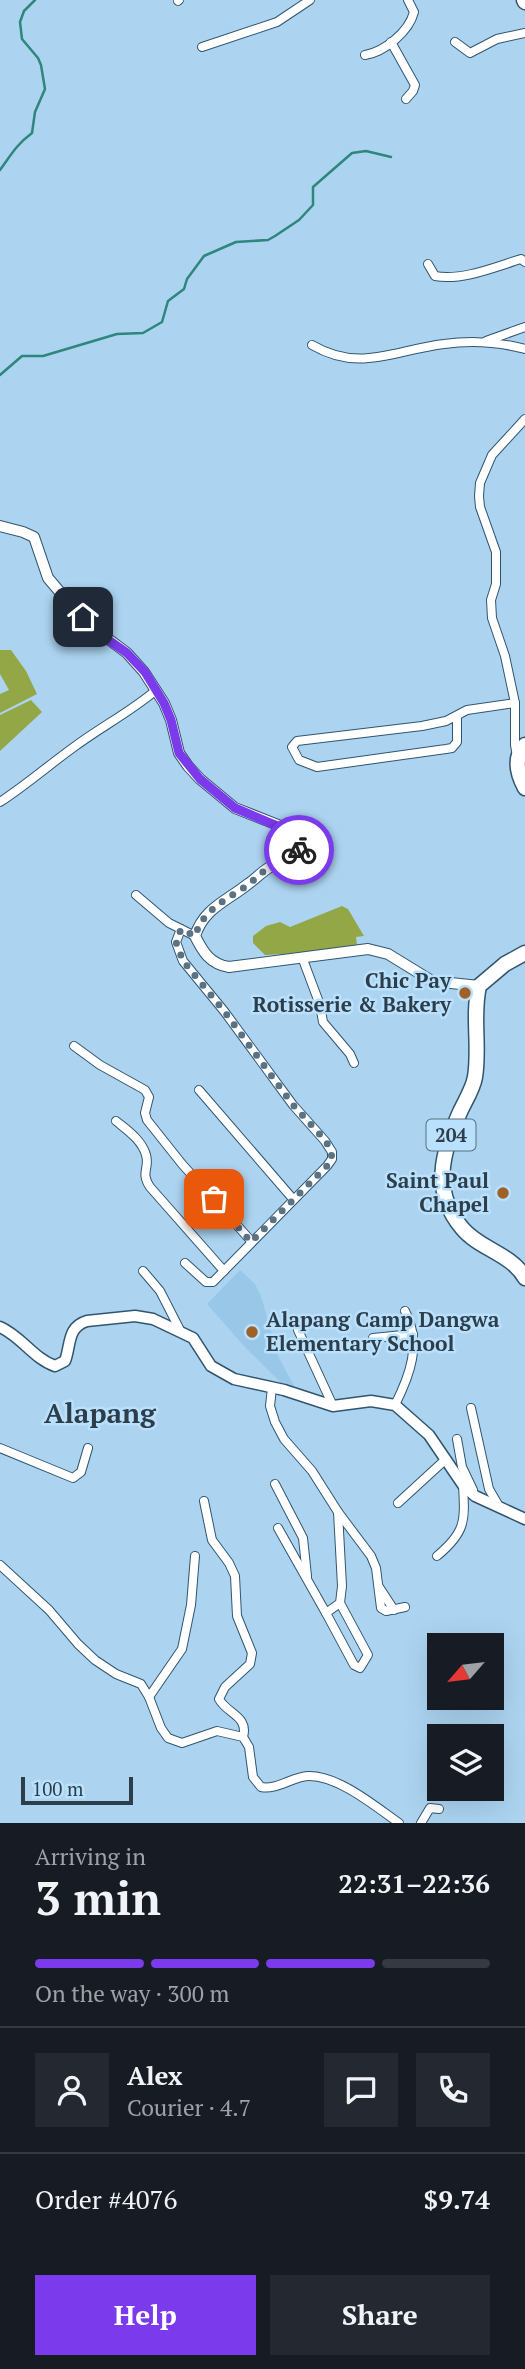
<!DOCTYPE html>
<html lang="en">
<head>
<meta charset="utf-8">
<style>
	:root { --surface:#171b24; --page:#242831; --text:#f1f3f6; --muted:#9ea1a6; --line:#363941; --accent:#7c3aed }
	body { margin:0; font-family:"PT Serif",serif; background:var(--page); color:var(--text); height:100vh; display:flex; flex-direction:column; font-size:26px; white-space:nowrap }
	* { box-sizing:border-box; margin:0 }
	p { font-size:23px; color:var(--muted) }
	.icon { flex:none; width:38px; height:38px; fill:none; stroke:currentColor; stroke-width:2; stroke-linecap:round; stroke-linejoin:round }
	.map { position:relative; height:1823px; overflow:hidden }
	.panel { display:flex; flex-direction:column; background:var(--surface); flex:1 }
	.panel>* { flex:none }
	.needle { width:46px; rotate:242deg }
	.tools { position:absolute; left:427px; top:1633px; display:grid; gap:14px }
	.tools a { display:grid; place-items:center; width:77px; height:77px; border-radius:0px; background:var(--surface); box-shadow:0 7px 28px #0002; font-size:35px }
	.scale { position:absolute; left:21px; bottom:18px; width:112px; box-sizing:border-box; padding-left:7px; border:4px solid #2d3d49; border-top:0; font-size:19px; line-height:24px; white-space:nowrap; color:#2d3d49; -webkit-text-stroke:5px #b9e1fe; paint-order:stroke }
	.pin { position:absolute; display:grid; place-items:center; width:60px; height:60px; color:#fff; margin:-30px; border-radius:14px; box-shadow:0 4px 10px #0006 }
	.courier { position:absolute; display:grid; place-items:center; width:70px; height:70px; margin:-35px; border:5px solid #7c3aed; border-radius:50%; background:#fff; color:#222; box-shadow:0 2px 9px #0007 }
	.headline em { font-style:normal; font-weight:700 }
	.headline div { display:flex; flex-direction:column-reverse }
	.headline { display:flex; align-items:center; justify-content:space-between; height:119px; padding:0 35px }
	h1 { font-size:46px; font-weight:700; line-height:52px }
	.bar { display:grid; grid-template-columns:repeat(4,1fr); gap:10px 7px; align-content:center; height:84px; padding:0 35px }
	.bar i { height:9px; border-radius:5px; background:var(--line) }
	.bar .on { background:var(--accent) }
	.bar p { grid-column:span 4 }
	.line { display:flex; align-items:center; gap:18px; padding:0 35px; border-top:2px solid var(--line) }
	.line div { flex:1 }
	.round { display:grid; place-items:center; flex:none; width:74px; height:74px; border-radius:0px; background:var(--page) }
	.action { display:flex; gap:14px; margin-top:auto; padding:14px 35px }
	.action a { flex:1; height:80px; border-radius:0px; background:var(--accent); color:#fff; font-size:28px; font-weight:700; line-height:80px; text-align:center }
	.action a+a { background:var(--page); color:var(--text) }
	.map>svg:first-child { display:block }
	.built { fill:#99c7e8 }
	.green { fill:#93a747 }
	.lines { fill:none; stroke-linecap:round; stroke-linejoin:round }
	.stream { stroke:#2e867c; stroke-width:2.5 }
	.minor-casing { stroke:#31556e; stroke-width:10 }
	.tertiary-casing { stroke:#31556e; stroke-width:12 }
	.secondary-casing { stroke:#31556e; stroke-width:13 }
	.trunk-casing { stroke:#31556e; stroke-width:17 }
	.minor { stroke:#fff; stroke-width:8 }
	.tertiary { stroke:#fff; stroke-width:10 }
	.secondary { stroke:#fff; stroke-width:10 }
	.trunk { stroke:#fff; stroke-width:14 }
	.done { stroke:#597284; stroke-width:7; stroke-dasharray:0 12.6 }
	.route { stroke:#7c3aed; stroke-width:9 }
	.poi-dot { fill:#9f6127; stroke:#b9e1fe; stroke-width:2.5 }
	.labels { text-anchor:middle; stroke-width:5; stroke-linejoin:round; paint-order:stroke }
	.shield { fill:#b9e1fe; stroke:#576e7f; stroke-width:2 }
	.shield-label { font-size:19px; font-weight:bold; fill:#2d3d49 }
	.poi-label { font-size:21px; font-weight:bold; fill:#2d3d49; stroke:#b9e1fe; text-anchor:end }
	.district-label { font-size:28px; font-weight:bold; fill:#2d3d49; stroke:#b9e1fe }
</style>
</head>
<body>
<div class="map">
<svg width="525" height="1823" viewBox="0 0 525 1823">
	<rect width="100%" height="100%" fill="#acd4f1"/>
	<path class="built" d="M240 1270 255 1284 261 1296 278 1356 297 1391H289L244 1346 207 1304Z"/>
	<g class="green">
		<path d="M0 650H11L26 671 37 694 0 713V694L9 690 0 674Z"/>
		<path d="M31 700 42 712 0 751V715Z"/>
		<path d="M342 906 348 909 364 936 356 937 357 945 323 952 265 955 253 943V936L266 926 280 922 290 927Z"/>
	</g>
	<g class="lines">
		<g class="stream">
			<path d="M0 170C11 155 16 145 32 133L35 112 45 89 41 65 38 58 22 39 20 22 24 11 35 0"/>
			<path d="M0 375 22 356H43L117 334 143 333 162 322 168 301 184 289 187 279 204 256 236 242 268 240 275 236 299 220 313 205V187L352 153 366 151 391 157"/>
		</g>
		<g class="minor-casing">
			<g id="minor">
				<path d="M178 1 179 0"/>
				<path d="M391 42 415 85 413 91 406 99"/>
				<path d="M455 42 470 53 497 39 525 33"/>
				<path d="M202 47 277 22 310 0"/>
				<path d="M365 55C384 52 409 32 414 12L408 0"/>
				<path d="M428 264 435 276C462 281 495 267 521 259L525 262"/>
				<path d="M486 341 525 327"/>
				<path d="M312 345C360 373 394 350 444 344 471 340 499 342 525 349"/>
				<path d="M457 716V742L452 748 446 749 317 767 299 760 292 747 297 741 422 726 446 721 467 710 515 703"/>
				<path d="M517 756 515 745V703L505 656 492 618 491 600 496 584V552L480 507 479 496 480 483 492 455 525 419"/>
				<path d="M0 802C26 785 49 765 74 747 101 727 130 712 155 691"/>
				<path d="M136 895 169 923 195 936"/>
				<path d="M181 929 176 942 183 961 224 1011 293 1105 325 1141 332 1152V1159L327 1166 213 1282H206L185 1263"/>
				<path d="M302 957 320 1005 323 1022 350 1054 354 1063"/>
				<path d="M74 1046 100 1065 145 1090 149 1097 145 1113 147 1120 182 1164 252 1242"/>
				<path d="M199 1090 293 1199"/>
				<path d="M116 1121C127 1130 142 1140 146 1155 150 1168 140 1172 150 1187L224 1271"/>
				<path d="M143 1271 160 1291 181 1332"/>
				<path d="M298 1330 333 1406"/>
				<path d="M373 1338 413 1334"/>
				<path d="M272 1388 270 1406 275 1422 284 1439 312 1471 338 1512 342 1586 340 1603 326 1613 278 1528"/>
				<path d="M395 1405C410 1375 422 1344 405 1311"/>
				<path d="M471 1408 489 1489 500 1508"/>
				<path d="M457 1439 462 1467 473 1490"/>
				<path d="M0 1448 73 1478 81 1472 88 1448"/>
				<path d="M275 1484 303 1538 307 1576"/>
				<path d="M204 1501 212 1540 229 1563 235 1576 237 1616 252 1653 250 1664 225 1687 219 1699C227 1714 249 1716 243 1737"/>
				<path d="M398 1503 446 1459"/>
				<path d="M338 1512 371 1556 376 1568 381 1608 386 1611 405 1607"/>
				<path d="M437 1556C466 1532 465 1521 463 1485"/>
				<path d="M0 1565 49 1610 78 1644 95 1660 116 1674 141 1684 149 1697 161 1728 168 1738 182 1743 217 1731 243 1737 249 1747 253 1777 261 1787C277 1790 292 1777 308 1776 338 1775 376 1807 399 1823"/>
				<path d="M379 1587 394 1610"/>
				<path d="M326 1613 354 1665 360 1668 368 1655 340 1603"/>
				<path d="M149 1697 182 1649 191 1605 195 1556"/>
				<path d="M421 1823 430 1808 439 1809"/>
			</g>
		</g>
		<g class="tertiary-casing">
			<path id="tertiary" d="M0 526 23 532 34 537 48 578 59 591 91 626 127 653 144 672 164 703 171 720 179 753 188 766 200 779 235 808 288 829C296 835 303 842 298 851 293 859 282 861 274 865 264 869 257 878 248 884 227 901 204 908 195 936 203 952 210 964 229 967L368 949 388 954 432 981 479 986"/>
		</g>
		<g class="secondary-casing">
			<path id="secondary" d="M0 1327C21 1336 34 1359 55 1366L65 1361C71 1345 67 1327 87 1321L135 1316 153 1319 193 1338 211 1366 234 1379 284 1390 333 1406 371 1401 395 1405 429 1435 463 1485 475 1496 525 1519"/>
		</g>
		<g class="trunk-casing">
			<g id="trunk">
				<path d="M524 0 525 2"/>
				<path d="M525 745C513 758 518 775 525 788"/>
				<path d="M525 953 505 964 479 986C472 1016 480 1047 475 1077 473 1089 465 1101 460 1112 442 1152 431 1191 462 1228 479 1249 512 1254 525 1278"/>
			</g>
		</g>
		<use href="#minor" class="minor"/>
		<use href="#tertiary" class="tertiary"/>
		<use href="#secondary" class="secondary"/>
		<use href="#trunk" class="trunk"/>
	</g>
	<g class="lines">
		<path class="done" d="M214 1199 251 1242 327 1166 332 1159 331 1152 326 1141 293 1105 224 1011 183 961 176 942 181 929 195 936C203 910 224 901 245 887 254 881 261 872 271 866 281 861 291 859 299 850"/>
		<path class="route" d="M83 617 104 637 127 653 145 672 164 703 171 720 179 753 200 779 235 808 296 834 300 842 299 850"/>
	</g>
	<g class="poi-dot">
		<circle cx="465" cy="993" r="7"/>
		<circle cx="503" cy="1193" r="7"/>
		<circle cx="252" cy="1332" r="7"/>
	</g>
	<g class="labels">
		<rect class="shield" x="426.5" y="1119.5" width="49" height="31" rx="5"/>
		<g class="shield-label">
			<text x="451" y="1142">204</text>
		</g>
		<g class="poi-label">
			<text x="451" y="988">Chic Pay<tspan x="451" dy="24">Rotisserie &amp; Bakery</tspan></text>
			<text x="489" y="1188">Saint Paul<tspan x="489" dy="24">Chapel</tspan></text>
			<text x="266" y="1327" text-anchor="start">Alapang Camp Dangwa<tspan x="266" dy="24">Elementary School</tspan></text>
		</g>
		<g class="district-label">
			<text x="100" y="1423">Alapang</text>
		</g>
	</g>
</svg>
<div class="tools">
<a><svg class="needle" viewBox="-14 -14 28 28"><path d="M0-13l5 13h-10z" fill="#e53935"/><path d="M0 13l5-13h-10z" fill="#9ea1a6"/></svg></a>
<a><svg class="icon" aria-label="layers" viewBox="0 0 24 24"><path d="M12 4l9 5-9 5-9-5zM3 14l9 5 9-5"/></svg></a>
</div>
<div class="scale">100 m</div>
<div class="pin" style="left:214px;top:1199px;background:#ea580c"><svg class="icon" aria-label="bag" viewBox="0 0 24 24"><path d="M5 8h14l-1 12H6zM9 8a3 3 0 0 1 6 0"/></svg></div>
<div class="pin" style="left:83px;top:617px;background:#1f2937"><svg class="icon" aria-label="home" viewBox="0 0 24 24"><path d="M3 11l9-7 9 7M6 9v11h12V9"/></svg></div>
<div class="courier" style="left:299px;top:850px"><svg class="icon" aria-label="bike" viewBox="0 0 24 24"><circle cx="6" cy="16" r="4"/><circle cx="18" cy="16" r="4"/><path d="M6 16l4-8h5l3 8M10 8l3 8H6M13 5h3"/></svg></div>
</div>
<section class="panel">
<div class="headline"><div><h1>3 min</h1><p>Arriving in</p></div><em>22:31–22:36</em></div>
<div class="bar"><i class="on"></i><i class="on"></i><i class="on"></i><i></i><p>On the way · 300 m</p></div>
<div class="line" style="height:126px"><a class="round"><svg class="icon" aria-label="person" viewBox="0 0 24 24"><circle cx="12" cy="8" r="4"/><path d="M4 21q1-7 8-7t8 7"/></svg></a><div><b>Alex</b><p>Courier · 4.7</p></div><a class="round"><svg class="icon" aria-label="chat" viewBox="0 0 24 24"><path d="M4 5h16v11H9l-5 4z"/></svg></a><a class="round"><svg class="icon" aria-label="phone" viewBox="0 0 24 24"><path d="M5 4h4l2 5-3 2q2 4 5 5l2-3 5 2v4C11 20 4 13 5 4z"/></svg></a></div>
<div class="line" style="height:91px"><div>Order #4076</div><b>$9.74</b></div>
<div class="action"><a>Help</a><a>Share</a></div>
</section>
</body>
</html>
